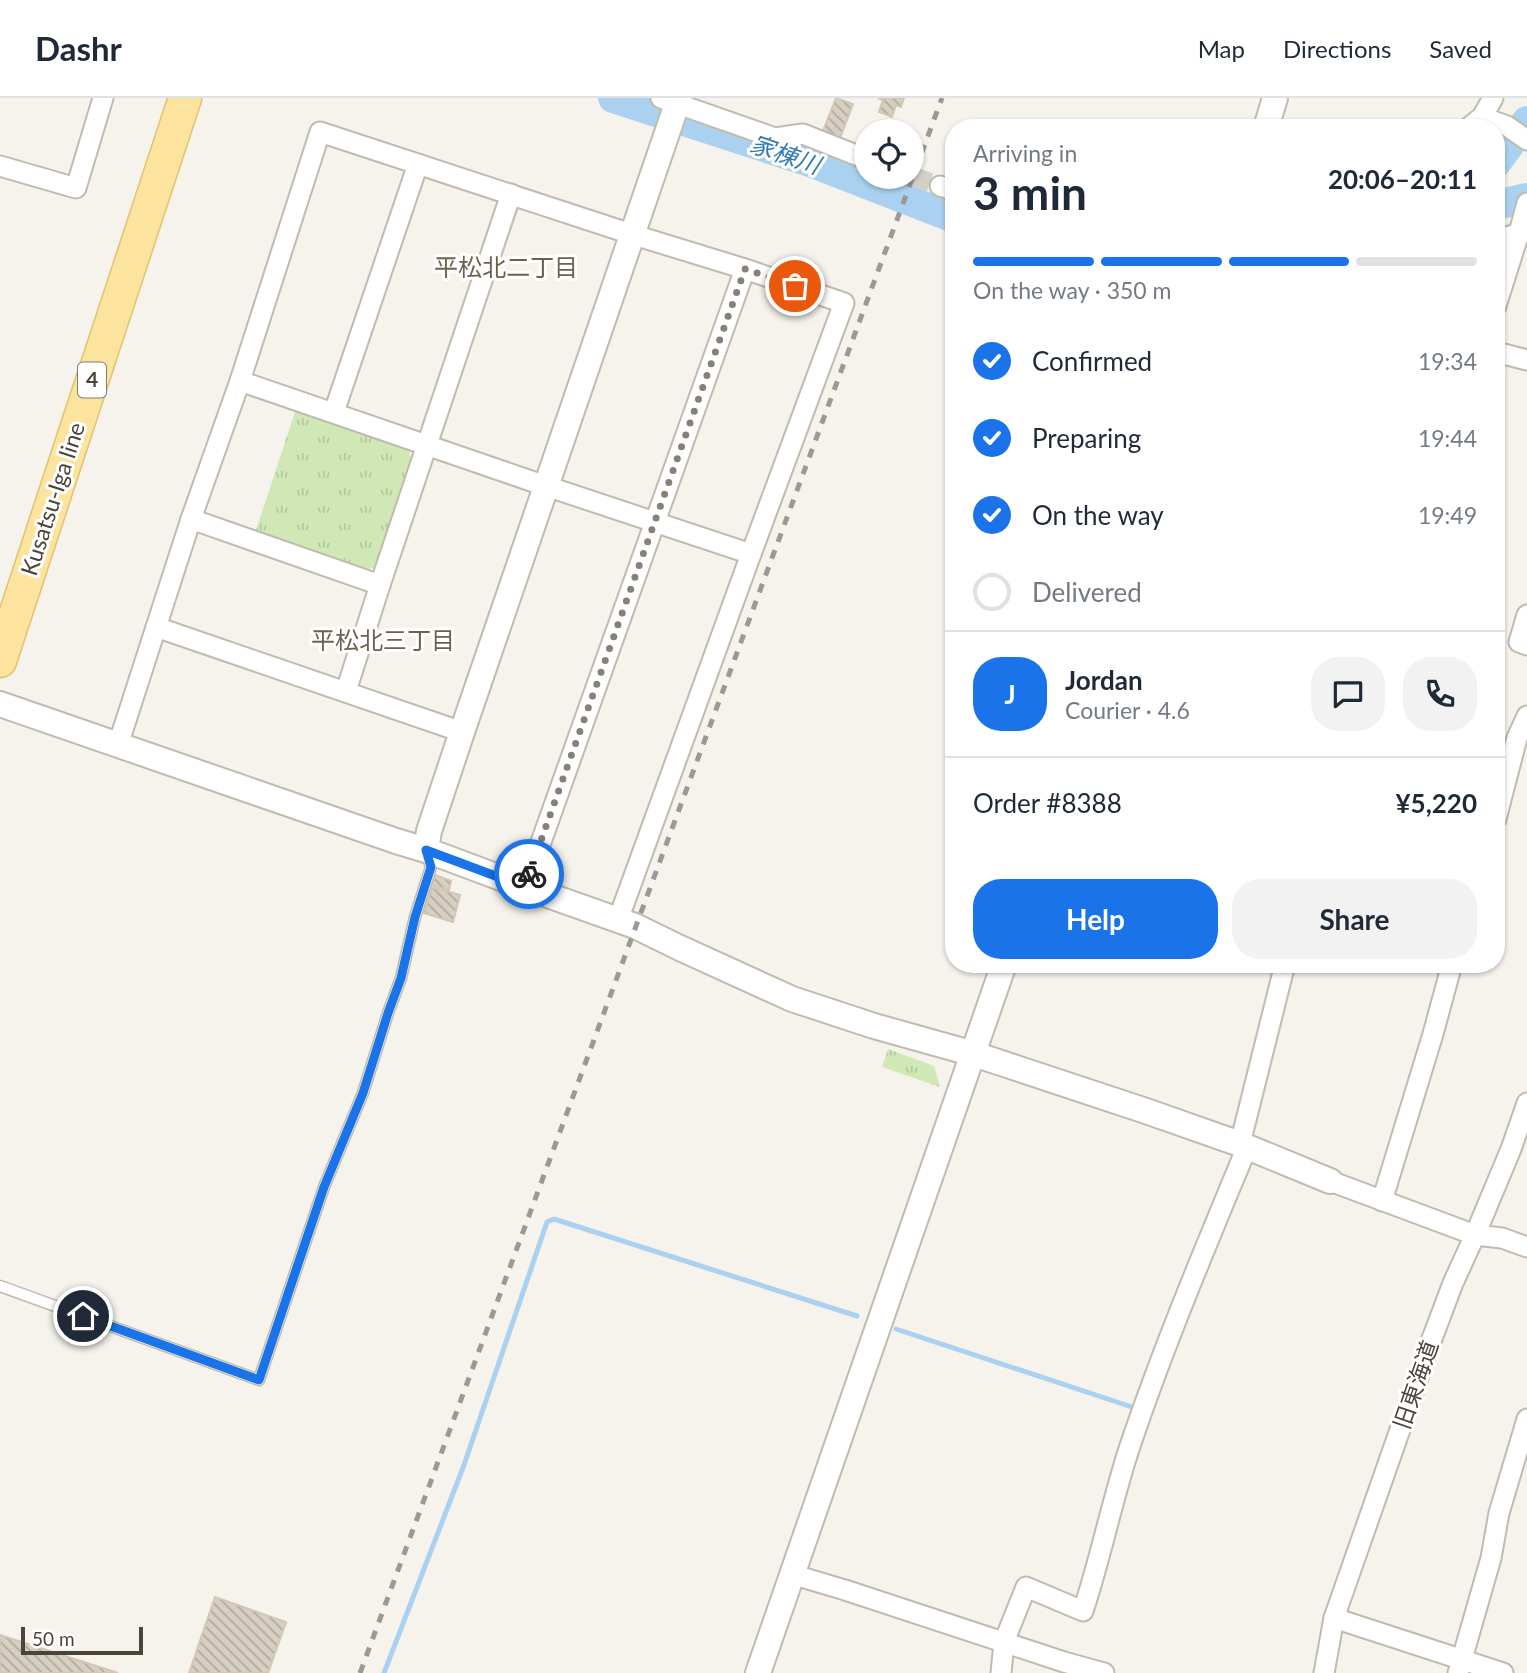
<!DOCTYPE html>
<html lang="en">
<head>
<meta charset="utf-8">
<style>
	:root { --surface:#fff; --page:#f2f2f3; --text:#1f2937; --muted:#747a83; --line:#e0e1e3; --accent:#1a73e8 }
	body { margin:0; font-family:Lato,"Noto Sans JP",sans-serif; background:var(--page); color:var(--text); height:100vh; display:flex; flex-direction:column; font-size:26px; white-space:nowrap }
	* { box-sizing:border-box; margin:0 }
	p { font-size:23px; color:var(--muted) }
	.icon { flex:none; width:38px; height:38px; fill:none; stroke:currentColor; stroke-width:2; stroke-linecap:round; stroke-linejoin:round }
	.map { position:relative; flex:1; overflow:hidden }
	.drawer { position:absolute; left:945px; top:21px; width:560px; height:854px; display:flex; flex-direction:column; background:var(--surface); border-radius:28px; box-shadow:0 2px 5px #0004 }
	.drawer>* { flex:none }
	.tools { position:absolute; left:854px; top:21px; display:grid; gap:14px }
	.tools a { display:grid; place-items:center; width:70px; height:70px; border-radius:50%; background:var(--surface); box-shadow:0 2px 5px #0004; font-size:35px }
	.scale { position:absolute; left:21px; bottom:18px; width:122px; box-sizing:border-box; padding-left:7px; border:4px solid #4a4439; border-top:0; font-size:19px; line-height:24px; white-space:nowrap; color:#4a4439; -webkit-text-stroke:5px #fff; paint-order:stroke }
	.pin { position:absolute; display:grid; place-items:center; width:60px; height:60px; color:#fff; margin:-30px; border:4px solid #fff; border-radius:50%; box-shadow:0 2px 7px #0007 }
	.courier { position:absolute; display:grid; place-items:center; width:70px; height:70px; margin:-35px; border:5px solid #1a73e8; border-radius:50%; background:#fff; color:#222; box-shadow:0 2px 9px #0007 }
	.overview em { font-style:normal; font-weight:700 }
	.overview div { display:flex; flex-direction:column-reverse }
	.overview { display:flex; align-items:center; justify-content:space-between; height:119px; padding:0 28px }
	h1 { font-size:46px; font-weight:700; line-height:52px }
	.bar { display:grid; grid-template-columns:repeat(4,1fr); gap:10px 7px; align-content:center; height:84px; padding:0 28px }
	.bar i { height:9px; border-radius:5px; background:var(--line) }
	.bar .on { background:var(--accent) }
	.bar p { grid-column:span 4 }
	.line { display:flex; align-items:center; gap:18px; padding:0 28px; border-top:2px solid var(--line) }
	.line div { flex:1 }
	.round { display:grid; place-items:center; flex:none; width:74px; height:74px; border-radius:28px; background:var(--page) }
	ol { padding:0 28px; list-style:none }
	li { display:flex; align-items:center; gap:21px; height:77px }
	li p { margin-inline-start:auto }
	li .icon { padding:7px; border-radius:50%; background:var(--accent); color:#fff; stroke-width:4 }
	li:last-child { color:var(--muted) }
	li i { width:38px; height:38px; border:4px solid var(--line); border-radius:50% }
	.button { display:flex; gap:14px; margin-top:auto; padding:14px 28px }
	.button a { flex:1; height:80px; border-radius:28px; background:var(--accent); color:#fff; font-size:28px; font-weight:700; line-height:80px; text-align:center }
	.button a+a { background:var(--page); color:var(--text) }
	header { display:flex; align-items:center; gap:42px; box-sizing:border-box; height:98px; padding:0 35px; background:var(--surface); border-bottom:2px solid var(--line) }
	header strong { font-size:33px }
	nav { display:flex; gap:38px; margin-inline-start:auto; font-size:24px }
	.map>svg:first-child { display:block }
	.park { fill:url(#park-tufts) }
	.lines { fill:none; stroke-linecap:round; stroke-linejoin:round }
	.stream { stroke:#aad2f0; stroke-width:5 }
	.river { stroke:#aad2f0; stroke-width:30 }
	.building { fill:url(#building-back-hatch); stroke:#d2c7b4; stroke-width:2 }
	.minor-tunnel { stroke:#d3d0c8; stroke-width:19; stroke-dasharray:19 10; stroke-linecap:butt }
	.service-casing { stroke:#c1bbae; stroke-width:13 }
	.minor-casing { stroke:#c1bbae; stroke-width:23 }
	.tertiary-casing { stroke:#c1bbae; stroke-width:28 }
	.primary-casing { stroke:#e2c26d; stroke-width:35 }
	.service { stroke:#fff; stroke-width:10 }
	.minor { stroke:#fff; stroke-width:19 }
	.tertiary { stroke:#fff; stroke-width:24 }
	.primary { stroke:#fce49e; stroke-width:32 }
	.rail { stroke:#999; stroke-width:5; stroke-dasharray:9 9; stroke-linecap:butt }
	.done { stroke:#868178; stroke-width:7; stroke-dasharray:0 12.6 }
	.route { stroke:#1a73e8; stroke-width:9 }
	.labels { text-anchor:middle; stroke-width:6; stroke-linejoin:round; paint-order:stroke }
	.shield { fill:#fff; stroke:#807c74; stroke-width:2 }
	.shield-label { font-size:21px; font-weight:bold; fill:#4a4439 }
	.street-label { font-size:23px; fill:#4a4439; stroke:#fff }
	.water-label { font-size:24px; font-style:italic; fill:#337bb5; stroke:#fff }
	.neighbourhood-label { font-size:24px; fill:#6c6250; stroke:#fff }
</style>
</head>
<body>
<header>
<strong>Dashr</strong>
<nav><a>Map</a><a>Directions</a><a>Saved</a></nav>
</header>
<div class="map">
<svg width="1527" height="1575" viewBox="0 0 1527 1575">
	<defs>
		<pattern id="park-tufts" width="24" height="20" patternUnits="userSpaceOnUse" patternTransform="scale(1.75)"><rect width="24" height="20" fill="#d0e8b6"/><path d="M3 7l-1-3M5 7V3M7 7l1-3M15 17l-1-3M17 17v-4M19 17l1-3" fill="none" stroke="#b4c89d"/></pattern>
		<pattern id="building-back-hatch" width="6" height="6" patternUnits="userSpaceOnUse" patternTransform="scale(1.75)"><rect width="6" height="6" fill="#d7cfc1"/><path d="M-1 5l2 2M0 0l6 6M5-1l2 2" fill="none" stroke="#b0aa9e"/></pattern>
	</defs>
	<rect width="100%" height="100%" fill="#f5f3ec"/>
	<g class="park">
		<path d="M296 311 407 350 413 364 379 469 362 472 255 435Z"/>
		<path d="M888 951 934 968 940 989 882 969Z"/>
	</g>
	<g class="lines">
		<g class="stream">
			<path d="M896 1231 1135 1310"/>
			<path d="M384 1575 464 1367 547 1124 554 1121 857 1218"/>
		</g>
		<g class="river">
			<path d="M613 0 810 64 954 120"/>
			<path d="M1496 65 1527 23"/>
			<path d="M1496 107 1527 100"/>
		</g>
	</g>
	<g class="building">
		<path d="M836 0 853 6 840 40 823 33Z"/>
		<path d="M878 0H904L901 9 896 7 892 19 879 14 883 2Z"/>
		<path d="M435 777 451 783 449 792 432 787Z"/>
		<path d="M432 789 460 797 453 824 424 815Z"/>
		<path d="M215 1499 286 1524 268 1575H189Z"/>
		<path d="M0 1537 118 1575H0Z"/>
	</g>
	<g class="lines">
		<path class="minor-tunnel" d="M912 78 940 88"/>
		<g class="service-casing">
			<path id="service" d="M0 1188 259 1282 324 1089 363 995 388 915 401 880 415 819 431 769 427 756"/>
		</g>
		<g class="minor-casing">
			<g id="minor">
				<path d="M661 0 775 40 803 36 866 61"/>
				<path d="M1482 19 1493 0"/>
				<path d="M1468 30 1482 19 1507 28 1527 42"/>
				<path d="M0 68 76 90 103 0"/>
				<path d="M940 88 954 92"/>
				<path d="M1496 141 1527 134"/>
				<path d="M1496 208 1519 135 1527 105"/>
				<path d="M1496 254 1527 262"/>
				<path d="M240 283 534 384 751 456"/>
				<path d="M334 314 418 66"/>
				<path d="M191 421 380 487"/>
				<path d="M1527 517 1519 544 1527 547"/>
				<path d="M156 529 462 634"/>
				<path d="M346 593 380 487 511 96"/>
				<path d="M118 647 191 421 240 283 320 34 631 136 745 171 844 205 751 456 618 822"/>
				<path d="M1496 721 1517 640 1527 618"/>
				<path d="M525 789 745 171"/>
				<path d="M1240 1046 1285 866"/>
				<path d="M1330 1083 1475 1137 1502 1140 1527 1149"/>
				<path d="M1382 1103 1433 936 1452 866"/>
				<path d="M791 1476 845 1492 1064 1564 1104 1575"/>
				<path d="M1334 1520 1503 1575"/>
				<path d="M1001 1575 1004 1544 1026 1489 1083 1513C1101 1459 1112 1402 1130 1348 1164 1247 1206 1148 1247 1049"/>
				<path d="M1324 1575 1334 1520 1430 1246 1453 1185 1475 1137 1511 1051 1527 1005"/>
				<path d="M1458 1575 1491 1460 1499 1415 1527 1321"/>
			</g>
		</g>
		<g class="tertiary-casing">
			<g id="tertiary">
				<path d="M1266 30 1275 0"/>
				<path d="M0 606 396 743 426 752 525 789 635 828 680 850 792 901 874 928 974 956 1146 1013 1240 1046 1330 1083"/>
				<path d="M426 752 429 733 462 634 679 0"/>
				<path d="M758 1575 1004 866"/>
			</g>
		</g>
		<g class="primary-casing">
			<path id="primary" d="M0 563 185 0"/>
		</g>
		<use href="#service" class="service"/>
		<use href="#minor" class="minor"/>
		<use href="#tertiary" class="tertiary"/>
		<use href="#primary" class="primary"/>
		<path class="rail" d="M360 1575 942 0"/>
	</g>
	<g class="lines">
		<path class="done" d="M529 776 745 171 795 188"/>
		<path class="route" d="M83 1218 259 1282 324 1089 363 995 388 915 401 880 415 819 431 769 426 752 525 789 529 776"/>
	</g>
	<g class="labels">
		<rect class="shield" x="78" y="264.5" width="28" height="35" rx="5"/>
		<g class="shield-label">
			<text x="92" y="289">4</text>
		</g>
		<g class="street-label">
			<text transform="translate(53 401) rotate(-72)" y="8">Kusatsu-Iga line</text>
			<text transform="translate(1416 1287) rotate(-71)" y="8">旧東海道</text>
		</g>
		<g class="water-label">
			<text transform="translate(785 57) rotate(19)" y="8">家棟川</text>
		</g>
		<g class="neighbourhood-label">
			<text x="506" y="178">平松北二丁目</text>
			<text x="383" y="551">平松北三丁目</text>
		</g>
	</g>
</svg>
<div class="tools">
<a><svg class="icon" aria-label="locate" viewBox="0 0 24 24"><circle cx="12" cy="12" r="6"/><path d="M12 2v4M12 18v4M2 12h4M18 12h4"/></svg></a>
</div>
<div class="scale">50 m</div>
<div class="pin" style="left:795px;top:188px;background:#ea580c"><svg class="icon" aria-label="bag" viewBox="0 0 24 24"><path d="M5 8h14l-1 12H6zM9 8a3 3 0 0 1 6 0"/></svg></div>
<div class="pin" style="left:83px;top:1218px;background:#1f2937"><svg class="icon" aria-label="home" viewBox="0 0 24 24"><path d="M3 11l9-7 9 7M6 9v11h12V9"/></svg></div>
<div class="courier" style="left:529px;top:776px"><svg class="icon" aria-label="bike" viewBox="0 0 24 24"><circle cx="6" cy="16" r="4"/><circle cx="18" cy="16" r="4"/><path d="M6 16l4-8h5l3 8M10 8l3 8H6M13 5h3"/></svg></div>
<section class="drawer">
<div class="overview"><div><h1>3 min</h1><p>Arriving in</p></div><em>20:06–20:11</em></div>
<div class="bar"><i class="on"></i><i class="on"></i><i class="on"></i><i></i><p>On the way · 350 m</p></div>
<ol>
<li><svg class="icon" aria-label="check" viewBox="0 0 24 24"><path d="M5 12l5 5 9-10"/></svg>Confirmed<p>19:34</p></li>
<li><svg class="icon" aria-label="check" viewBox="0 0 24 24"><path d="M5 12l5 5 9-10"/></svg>Preparing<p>19:44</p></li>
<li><svg class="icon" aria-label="check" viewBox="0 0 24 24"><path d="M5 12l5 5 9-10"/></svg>On the way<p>19:49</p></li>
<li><i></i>Delivered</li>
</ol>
<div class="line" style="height:126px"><b class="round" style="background:var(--accent);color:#fff">J</b><div><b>Jordan</b><p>Courier · 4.6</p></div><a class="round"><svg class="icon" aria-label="chat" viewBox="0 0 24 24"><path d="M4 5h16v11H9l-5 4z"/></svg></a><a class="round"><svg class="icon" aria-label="phone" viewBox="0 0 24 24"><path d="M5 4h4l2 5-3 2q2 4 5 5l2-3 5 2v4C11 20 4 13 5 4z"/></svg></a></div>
<div class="line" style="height:91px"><div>Order #8388</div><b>¥5,220</b></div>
<div class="button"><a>Help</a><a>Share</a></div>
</section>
</div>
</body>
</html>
